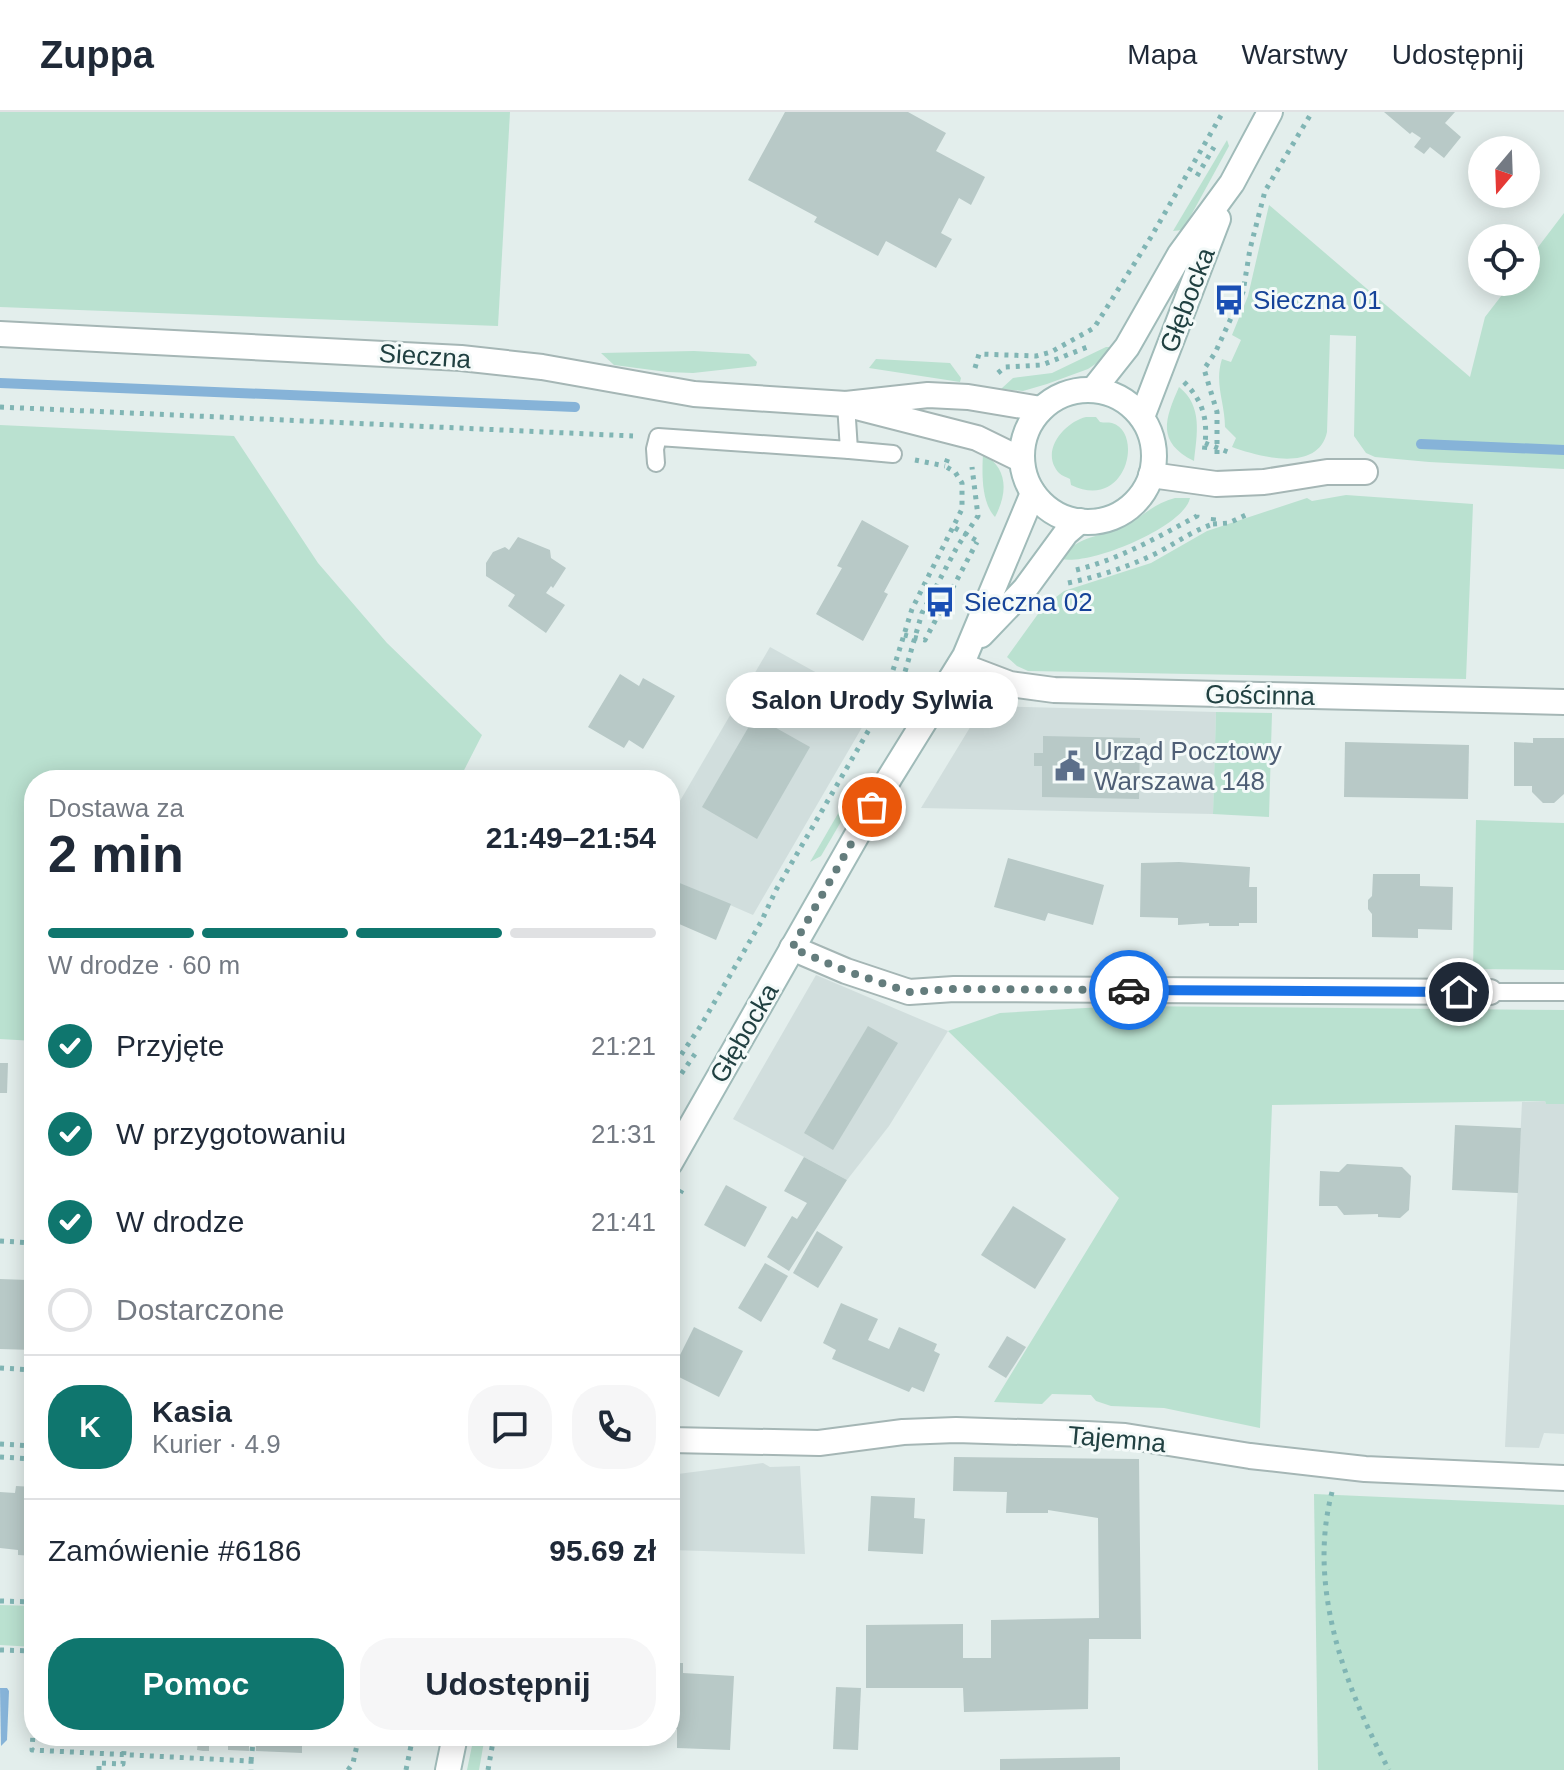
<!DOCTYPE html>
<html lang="pl">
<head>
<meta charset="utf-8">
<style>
	:root { --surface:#fff; --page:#f6f6f7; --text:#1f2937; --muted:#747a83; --line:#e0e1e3; --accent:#0f766e }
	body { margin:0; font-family:Helvetica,sans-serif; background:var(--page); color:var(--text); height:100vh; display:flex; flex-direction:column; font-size:30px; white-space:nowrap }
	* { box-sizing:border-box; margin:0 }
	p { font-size:26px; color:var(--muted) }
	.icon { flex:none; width:44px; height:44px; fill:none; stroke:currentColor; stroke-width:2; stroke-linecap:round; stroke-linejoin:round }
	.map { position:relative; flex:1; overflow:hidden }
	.panel { position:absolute; left:24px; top:658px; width:656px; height:976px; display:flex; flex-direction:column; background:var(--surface); border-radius:32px; box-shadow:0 4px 20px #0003 }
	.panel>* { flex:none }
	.needle { width:52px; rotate:199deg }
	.tools { position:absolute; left:1468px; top:24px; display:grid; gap:16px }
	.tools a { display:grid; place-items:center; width:72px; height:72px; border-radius:50%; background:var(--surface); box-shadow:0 4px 20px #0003; font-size:40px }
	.pin { position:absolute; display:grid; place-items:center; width:68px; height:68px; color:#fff; margin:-34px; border:4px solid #fff; border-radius:50%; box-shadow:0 2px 8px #0007 }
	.courier { position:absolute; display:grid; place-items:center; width:80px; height:80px; margin:-40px; border:6px solid #1a73e8; border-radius:50%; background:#fff; color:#222; box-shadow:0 2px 10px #0007 }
	.bubble { position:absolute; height:56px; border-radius:28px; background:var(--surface); box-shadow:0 4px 20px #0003; font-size:26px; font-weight:700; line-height:56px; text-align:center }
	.head em { font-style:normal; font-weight:700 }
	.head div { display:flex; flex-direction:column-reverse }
	.head { display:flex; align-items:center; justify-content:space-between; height:136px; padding:0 24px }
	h1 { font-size:52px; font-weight:700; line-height:60px }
	.bar { display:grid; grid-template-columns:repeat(4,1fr); gap:12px 8px; align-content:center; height:96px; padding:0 24px }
	.bar i { height:10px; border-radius:6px; background:var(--line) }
	.bar .selected { background:var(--accent) }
	.bar p { grid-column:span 4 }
	.line { display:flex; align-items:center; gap:20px; padding:0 24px; border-top:2px solid var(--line) }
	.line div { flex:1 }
	.round { display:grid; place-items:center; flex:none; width:84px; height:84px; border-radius:32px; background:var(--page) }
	ol { padding:0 24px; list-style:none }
	li { display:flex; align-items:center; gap:24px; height:88px }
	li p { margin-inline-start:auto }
	li .icon { padding:8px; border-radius:50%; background:var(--accent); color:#fff; stroke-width:4 }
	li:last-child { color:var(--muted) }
	li i { width:44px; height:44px; border:4px solid var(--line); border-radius:50% }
	.button { display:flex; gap:16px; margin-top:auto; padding:16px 24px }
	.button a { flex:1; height:92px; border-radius:32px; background:var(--accent); color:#fff; font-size:32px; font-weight:700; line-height:92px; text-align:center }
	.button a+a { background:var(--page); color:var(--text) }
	header { display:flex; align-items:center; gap:48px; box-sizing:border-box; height:112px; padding:0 40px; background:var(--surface); border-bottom:2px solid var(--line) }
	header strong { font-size:38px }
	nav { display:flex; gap:44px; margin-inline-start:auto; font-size:28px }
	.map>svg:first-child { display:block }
	.built { fill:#d1dedd }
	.green { fill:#bae1d0 }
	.water { fill:#86b3d8 }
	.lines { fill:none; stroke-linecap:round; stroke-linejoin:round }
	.stream { stroke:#86b3d8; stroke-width:10 }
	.building { fill:#b8c9c7 }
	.lane-casing { stroke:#a5b6b5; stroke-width:20 }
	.street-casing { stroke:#a5b6b5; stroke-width:28 }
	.secondary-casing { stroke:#a0bbb9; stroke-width:28 }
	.path { stroke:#80b5b4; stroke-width:5; stroke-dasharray:4 6; stroke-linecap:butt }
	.lane { stroke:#fff; stroke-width:16 }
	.street { stroke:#fff; stroke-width:24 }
	.secondary { stroke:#fff; stroke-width:24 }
	.done { stroke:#647d7d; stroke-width:8; stroke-dasharray:0 14.4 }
	.route { stroke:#1a73e8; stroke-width:10 }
	.labels { text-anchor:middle; stroke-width:6; stroke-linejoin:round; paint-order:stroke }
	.street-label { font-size:26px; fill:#204041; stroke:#f4faf9 }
	.transit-label { font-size:26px; fill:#164399; stroke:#f4faf9; text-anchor:start }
	.service-label { font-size:26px; fill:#4e5e75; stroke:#f4faf9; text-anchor:start }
</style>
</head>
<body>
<header>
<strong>Zuppa</strong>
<nav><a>Mapa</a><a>Warstwy</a><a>Udostępnij</a></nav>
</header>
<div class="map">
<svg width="1564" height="1658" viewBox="0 0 1564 1658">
	<rect width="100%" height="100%" fill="#e3eeec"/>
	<g class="built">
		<path d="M770 535 875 593 753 803 670 767V706Z"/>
		<path d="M983 594 1216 600 1213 702 921 696Z"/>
		<path d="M816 863 948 919 889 1014 847 1068 733 1007Z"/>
		<path d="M1545 989 1546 992H1564V1322L1544 1321 1539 1336 1505 1335 1522 990Z"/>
		<path d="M763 1351 770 1355 800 1354 805 1442 670 1438V1363Z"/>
	</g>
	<g class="green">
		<path d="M0 0H510L498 214 0 195Z"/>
		<path d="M1227 28 1229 34 1183 118 1173 119Z"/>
		<path d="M1269 93 1470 265 1485 205 1512 170H1526V151L1564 101V357L1429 350 1375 345 1366 341 1354 324 1356 224 1330 223 1327 320C1318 361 1260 345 1232 335L1236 326 1225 315C1225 291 1214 271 1222 247L1231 250 1241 228 1232 223 1248 184Z"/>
		<path d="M1106 235H1113L1100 249 1088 257 1047 272 1023 279 1001 277 1013 266 1052 261Z"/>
		<path d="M694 239 749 242 757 250 756 254 693 261 667 260 614 253 601 241Z"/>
		<path d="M876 247 950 251 961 266 960 270 869 256Z"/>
		<path d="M1179 275C1203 294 1197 322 1194 349 1156 330 1165 307 1179 275Z"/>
		<path d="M1086 305H1096L1100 310C1104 311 1108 310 1112 311 1144 320 1127 400 1071 373L1070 367C1067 365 1062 364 1059 361 1039 339 1065 310 1086 305Z"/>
		<path d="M0 313 234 324 318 451 387 531 482 623 459 668H34V929L0 927Z"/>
		<path d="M983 341C1008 357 1008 380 995 405 981 390 982 361 983 341Z"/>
		<path d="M1346 383 1473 392 1466 567 1028 559 1017 554 1007 545 1043 495 1064 479 1151 451 1207 419 1307 386 1312 389Z"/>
		<path d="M1175 386H1190C1184 415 1090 454 1061 447 1077 422 1102 426 1126 413 1143 404 1155 391 1175 386Z"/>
		<path d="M1216 600 1272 601 1269 705 1213 702Z"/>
		<path d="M854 674 853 689 821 744 810 750Z"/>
		<path d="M1476 708 1564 711V858L1473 857Z"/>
		<path d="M1120 894 1564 898V992H1546L1545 989 1272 993 1260 1316 1164 1296 1111 1294 1096 1289 1091 1283 1052 1282 1042 1292 994 1290 1119 1086 948 919 1000 901Z"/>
		<path d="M1314 1382 1564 1393V1658H1318Z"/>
		<path d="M0 1493 34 1494V1535L0 1533Z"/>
		<path d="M474 1624H485L479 1658H467Z"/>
	</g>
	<path class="water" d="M0 1576H7L9 1579 7 1628 1 1634Z"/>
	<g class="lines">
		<g class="stream">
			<path d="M0 271 575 295"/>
			<path d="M1421 332 1564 338"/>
		</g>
	</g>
	<g class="building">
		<path d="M785 0H908L946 21 936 39 985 65 971 93 959 86 941 121 952 127 936 156 886 129 878 144 814 110 817 105 748 68Z"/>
		<path d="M1384 0H1455L1445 11 1461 25 1444 46 1430 35 1424 42 1414 35 1421 26 1412 20 1410 22Z"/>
		<path d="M1512 30 1523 38H1505Z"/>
		<path d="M1484 82H1500L1498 85 1501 88 1497 93Z"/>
		<path d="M862 408 909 434 884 480 888 482 863 529 816 502 842 456 837 454Z"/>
		<path d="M518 425 550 438 551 446 566 456 553 476 551 474 546 481 565 493 546 521 508 494 515 483 486 464V451L493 440 505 435 509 438Z"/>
		<path d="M620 562 639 574 643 566 675 584 643 637 629 628 624 636 588 615Z"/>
		<path d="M755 604 810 635 757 727 702 695Z"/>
		<path d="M1043 624 1140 626 1139 687 1042 685V654H1034V641H1043Z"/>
		<path d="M1533 626H1564V682L1554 691H1543L1532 680V674H1514V630L1533 631Z"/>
		<path d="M1345 630 1469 633 1468 687 1344 685Z"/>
		<path d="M1008 746 1104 773 1093 813 1048 801 1045 809 994 795Z"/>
		<path d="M1179 750 1250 755 1249 775H1257V811H1239V814H1209V811L1178 813V806L1140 805 1141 751Z"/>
		<path d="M1373 762H1420V774L1453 775 1452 818 1418 817V826L1372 825V802L1368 797V788L1372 784Z"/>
		<path d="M670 767 731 792 716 828 670 808Z"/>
		<path d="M868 914 898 931 833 1038 804 1021Z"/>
		<path d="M0 951H8L7 981H0Z"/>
		<path d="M1455 1013 1521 1016 1518 1081 1452 1078Z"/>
		<path d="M804 1045 847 1068 789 1159 767 1145 792 1104 797 1107 807 1091 784 1079Z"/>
		<path d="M1347 1052 1402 1055 1411 1064 1409 1098 1400 1106 1378 1105V1102L1344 1103 1337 1094H1319L1320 1059 1339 1060Z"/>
		<path d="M726 1073 767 1095 745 1135 704 1113Z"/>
		<path d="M1013 1094 1066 1127 1035 1177 981 1143Z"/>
		<path d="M817 1119 843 1135 818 1176 793 1161Z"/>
		<path d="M765 1151 788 1164 761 1210 738 1196Z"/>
		<path d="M28 1161H31V1168L34 1169V1238L0 1237V1167L28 1168Z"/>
		<path d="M841 1191 878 1207 868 1228 889 1237 899 1215 937 1232 934 1239 940 1242 924 1280 912 1275 909 1280 832 1247 836 1238 823 1231Z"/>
		<path d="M694 1215 743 1239 719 1285 671 1261Z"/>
		<path d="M1007 1224 1026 1235 1006 1266 988 1255Z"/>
		<path d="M954 1345 1139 1347 1141 1527H1089L1088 1597 964 1600 963 1576H866V1513L963 1512V1546H991V1508L1099 1506 1098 1406 1048 1398V1401H1006L1007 1380 953 1379Z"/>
		<path d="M16 1374 34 1375V1444L18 1443V1438L0 1436V1380L15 1381Z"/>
		<path d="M871 1384 915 1386 914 1406 925 1407 923 1442 868 1439Z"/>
		<path d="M680 1551H683V1561L734 1564 730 1638 677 1636V1617H670V1580H679Z"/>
		<path d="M836 1575 861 1576 858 1638 833 1637Z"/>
		<path d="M66 1624H87V1631L66 1630Z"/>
		<path d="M129 1624H150L149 1633 129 1632Z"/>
		<path d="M156 1624H319L317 1634H302V1641L256 1639V1631H249V1639L228 1638V1630L209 1629V1639H203L197 1638 198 1628 156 1626Z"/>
		<path d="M1120 1645V1658H1000V1647Z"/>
	</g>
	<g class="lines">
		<g class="lane-casing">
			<g id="lane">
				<path d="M849 338 893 342"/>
				<path d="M656 351 655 337 658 325 849 338 846 292"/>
				<path d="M1490 880H1564"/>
			</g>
		</g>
		<g class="street-casing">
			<g id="street">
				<path d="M0 222 461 246 542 255 694 282 846 292 928 283 968 285 1041 297"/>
				<path d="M856 295 977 326 1022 348"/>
				<path d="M1151 363 1216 372 1264 370 1327 360H1365"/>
				<path d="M960 553 1010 572 1054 578 1564 590"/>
				<path d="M792 836 846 859 909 880 954 877 1490 880"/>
				<path d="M670 1328 819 1331 903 1320 956 1318 1087 1322 1125 1324 1250 1344 1365 1357 1564 1366"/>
			</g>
		</g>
		<g class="secondary-casing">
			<g id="secondary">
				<circle cx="1088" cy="344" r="66"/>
				<path d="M1093 278 1127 235 1180 142 1232 71 1270 0"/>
				<path d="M1142 305 1218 107"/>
				<path d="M981 523 1025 477 1066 421 1080 409"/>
				<path d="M670 1051 890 665 965 544 1033 381"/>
				<path d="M448 1658 455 1624"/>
			</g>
		</g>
		<g class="path">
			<path d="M1197 64 1214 35"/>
			<path d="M975 256 979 242 1036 244 1051 240 1094 216 1151 125 1223 0"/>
			<path d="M998 261 1005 255 1042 253 1090 234"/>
			<path d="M1184 270C1206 292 1208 311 1204 341"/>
			<path d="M0 295 633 324"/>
			<path d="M1205 331 1228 340"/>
			<path d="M1217 342V300L1204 257 1215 241 1243 180 1250 137 1265 79 1312 0"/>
			<path d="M915 348 945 354"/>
			<path d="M1213 412 1229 411 1250 401"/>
			<path d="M955 416 979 430"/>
			<path d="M1076 458C1120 447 1158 425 1197 404V399"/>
			<path d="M1068 471C1100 464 1128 455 1157 441 1176 431 1192 419 1213 412L1214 400"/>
			<path d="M904 523 925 528 977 430"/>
			<path d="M894 598 922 501 957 435 978 404 972 355"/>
			<path d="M670 959 700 915 761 810 776 778 881 597 912 497 962 397V371L955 360 945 354 948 346"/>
			<path d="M670 978 695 942"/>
			<path d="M670 1098 682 1078"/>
			<path d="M0 1129 34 1131"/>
			<path d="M0 1256 34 1258"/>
			<path d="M0 1332 34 1334"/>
			<path d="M0 1345 34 1347"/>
			<path d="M1332 1380C1307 1475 1345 1575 1389 1658"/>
			<path d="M0 1489 34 1490"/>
			<path d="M0 1538 34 1539"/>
			<path d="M34 1606 32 1638 251 1649V1658"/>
			<path d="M251 1649 253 1631"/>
			<path d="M99 1658V1651L123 1652 125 1624"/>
			<path d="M348 1658 353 1651 359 1624"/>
			<path d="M406 1658 413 1624"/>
			<path d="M488 1658 494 1624"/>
		</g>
		<use href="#lane" class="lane"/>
		<use href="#street" class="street"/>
		<use href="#secondary" class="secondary"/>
	</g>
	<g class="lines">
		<path class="done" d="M872 695 792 836 846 859 909 880 954 877 1129 878"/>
		<path class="route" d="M1129 878 1459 880"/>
	</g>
	<defs>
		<g id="bus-bare" transform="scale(2.4)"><path d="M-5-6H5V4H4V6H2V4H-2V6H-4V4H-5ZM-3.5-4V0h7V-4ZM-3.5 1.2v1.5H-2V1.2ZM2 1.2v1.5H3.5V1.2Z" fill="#1a4fb4" stroke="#f4faf9" stroke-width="2.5" paint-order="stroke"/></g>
		<g id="civic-bare" transform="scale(2.4)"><path d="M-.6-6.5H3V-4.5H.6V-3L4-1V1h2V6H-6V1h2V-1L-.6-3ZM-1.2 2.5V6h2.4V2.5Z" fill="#5c6f8a" stroke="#f4faf9" stroke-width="2.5" paint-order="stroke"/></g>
	</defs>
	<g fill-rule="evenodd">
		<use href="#bus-bare" x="1229" y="188"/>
		<use href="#bus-bare" x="940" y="490"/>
		<use href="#civic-bare" x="1070" y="654"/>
	</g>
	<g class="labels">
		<g class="street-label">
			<text transform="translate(1187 188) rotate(-69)" y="9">Głębocka</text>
			<text transform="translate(425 244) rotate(4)" y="9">Sieczna</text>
			<text transform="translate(1260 583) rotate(1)" y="9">Gościnna</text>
			<text transform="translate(744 921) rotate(-60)" y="9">Głębocka</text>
			<text transform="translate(1117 1327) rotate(5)" y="9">Tajemna</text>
		</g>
		<g class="transit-label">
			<text x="1253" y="197">Sieczna 01</text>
			<text x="964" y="499">Sieczna 02</text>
		</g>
		<g class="service-label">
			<text x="1094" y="648">Urząd Pocztowy<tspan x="1094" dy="30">Warszawa 148</tspan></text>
		</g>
	</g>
</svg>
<div class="tools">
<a><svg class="needle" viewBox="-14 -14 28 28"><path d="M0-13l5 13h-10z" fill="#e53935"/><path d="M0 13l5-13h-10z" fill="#747a83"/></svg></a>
<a><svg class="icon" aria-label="locate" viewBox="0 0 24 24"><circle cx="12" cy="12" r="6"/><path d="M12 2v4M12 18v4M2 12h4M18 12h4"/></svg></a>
</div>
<div class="pin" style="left:872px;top:695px;background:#ea580c"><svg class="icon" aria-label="bag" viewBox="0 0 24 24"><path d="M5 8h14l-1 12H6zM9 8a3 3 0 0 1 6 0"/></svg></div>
<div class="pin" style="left:1459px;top:880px;background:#1f2937"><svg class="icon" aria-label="home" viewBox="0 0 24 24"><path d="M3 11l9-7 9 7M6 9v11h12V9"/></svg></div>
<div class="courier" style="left:1129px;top:878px"><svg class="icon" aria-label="car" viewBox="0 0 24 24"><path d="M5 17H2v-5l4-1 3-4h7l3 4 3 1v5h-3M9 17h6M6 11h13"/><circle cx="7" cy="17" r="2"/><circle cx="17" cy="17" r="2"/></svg></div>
<div class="bubble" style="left:726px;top:560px;width:292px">Salon Urody Sylwia</div>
<section class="panel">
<div class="head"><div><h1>2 min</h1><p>Dostawa za</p></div><em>21:49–21:54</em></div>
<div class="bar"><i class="selected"></i><i class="selected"></i><i class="selected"></i><i></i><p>W drodze · 60 m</p></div>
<ol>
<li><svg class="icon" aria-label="check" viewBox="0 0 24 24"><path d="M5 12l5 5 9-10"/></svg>Przyjęte<p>21:21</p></li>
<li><svg class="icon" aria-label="check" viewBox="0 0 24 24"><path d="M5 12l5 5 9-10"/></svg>W przygotowaniu<p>21:31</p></li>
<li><svg class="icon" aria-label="check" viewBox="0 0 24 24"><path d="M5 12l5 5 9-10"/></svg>W drodze<p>21:41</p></li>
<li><i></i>Dostarczone</li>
</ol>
<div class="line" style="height:144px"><b class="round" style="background:var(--accent);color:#fff">K</b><div><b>Kasia</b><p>Kurier · 4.9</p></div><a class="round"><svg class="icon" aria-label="chat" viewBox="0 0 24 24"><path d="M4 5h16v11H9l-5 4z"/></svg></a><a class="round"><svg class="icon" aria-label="phone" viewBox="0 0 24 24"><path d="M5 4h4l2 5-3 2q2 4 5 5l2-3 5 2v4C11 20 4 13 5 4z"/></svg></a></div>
<div class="line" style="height:104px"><div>Zamówienie #6186</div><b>95.69 zł</b></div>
<div class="button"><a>Pomoc</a><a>Udostępnij</a></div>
</section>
</div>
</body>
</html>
